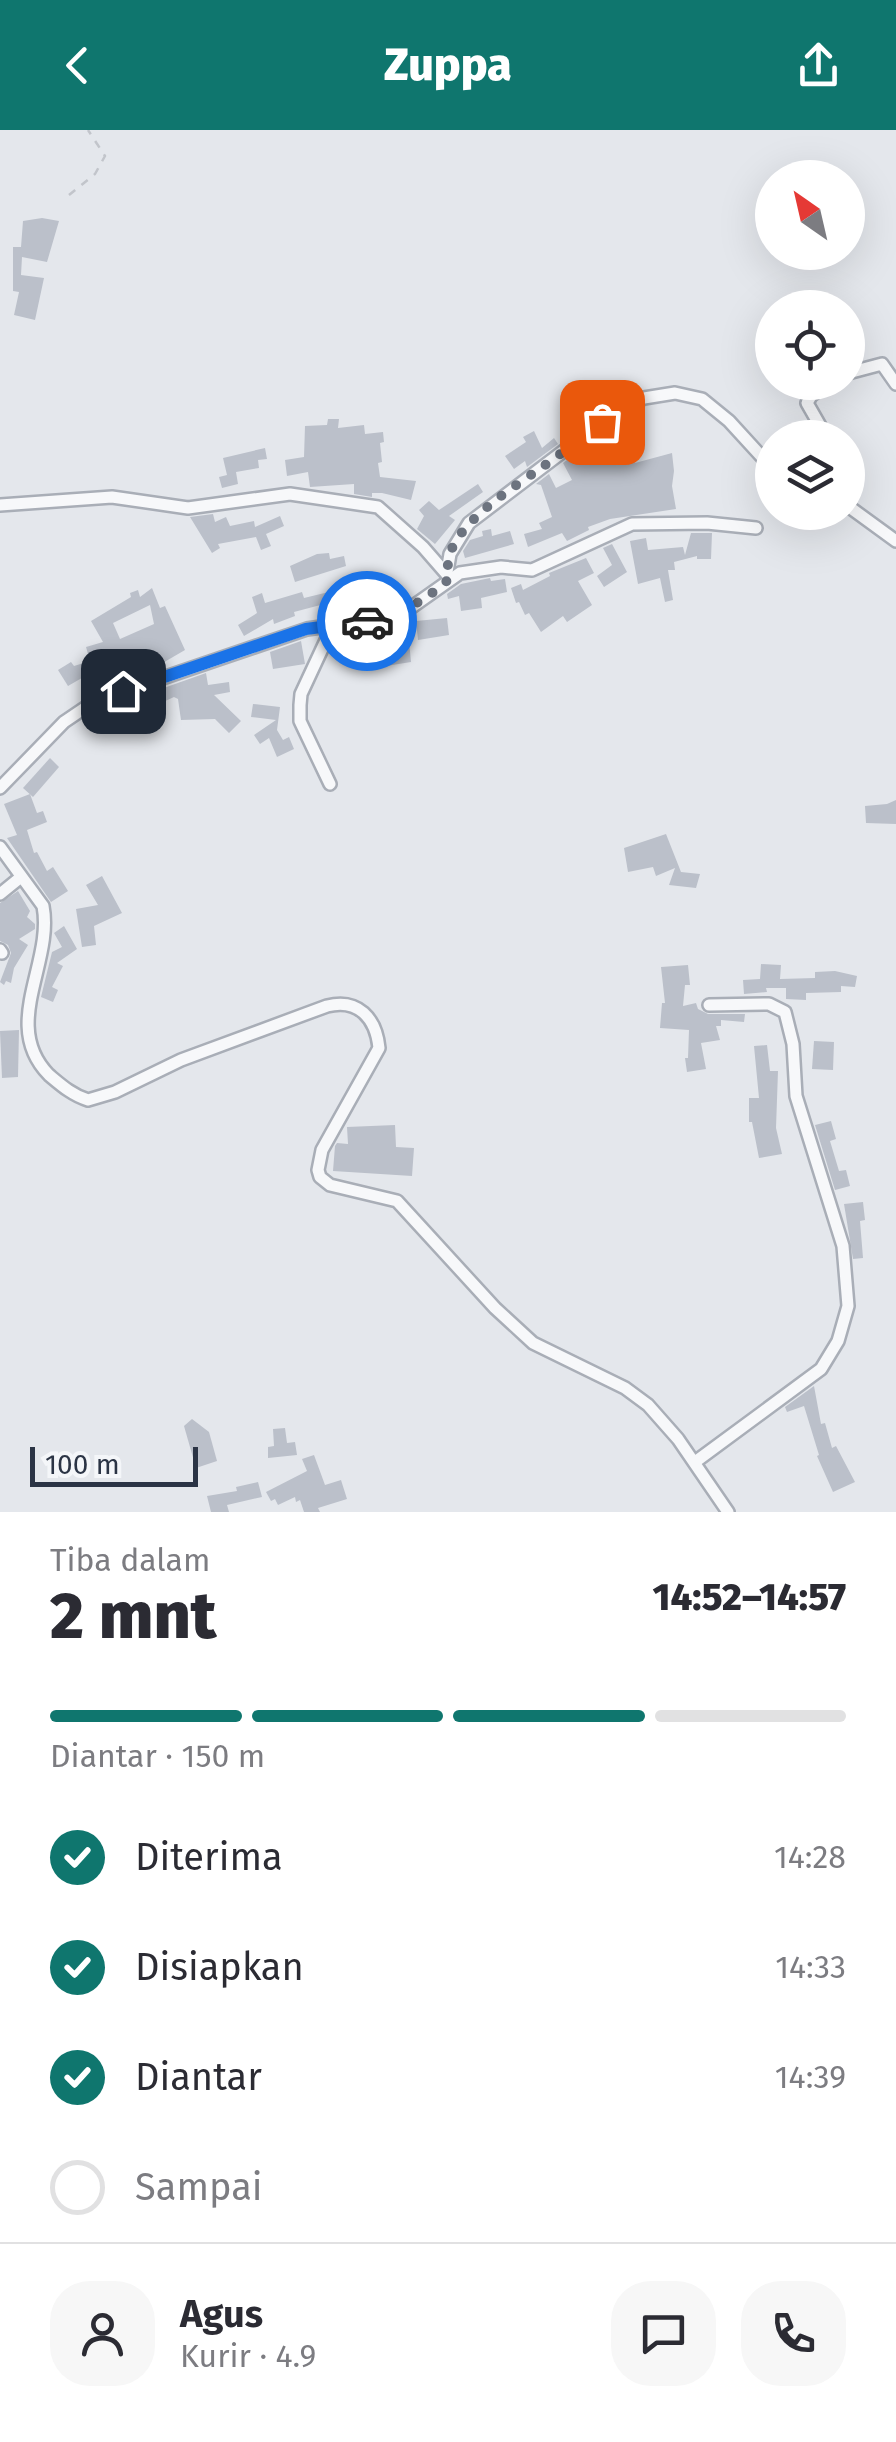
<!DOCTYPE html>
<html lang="id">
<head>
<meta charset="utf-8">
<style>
	:root { --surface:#fff; --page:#f7f7f7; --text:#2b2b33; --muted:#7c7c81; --line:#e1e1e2; --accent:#0f766e }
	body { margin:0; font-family:"Fira Sans",sans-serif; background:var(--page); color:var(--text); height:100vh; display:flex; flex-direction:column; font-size:38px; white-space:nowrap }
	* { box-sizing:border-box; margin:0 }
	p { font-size:32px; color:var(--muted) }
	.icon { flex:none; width:55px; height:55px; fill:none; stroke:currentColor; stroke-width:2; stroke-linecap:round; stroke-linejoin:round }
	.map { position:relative; height:1382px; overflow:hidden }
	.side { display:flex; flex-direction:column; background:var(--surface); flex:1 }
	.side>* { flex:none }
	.needle { width:65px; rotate:326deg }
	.controls { position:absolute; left:755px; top:30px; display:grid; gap:20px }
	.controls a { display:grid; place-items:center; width:110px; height:110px; border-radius:50%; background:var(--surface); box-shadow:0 10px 40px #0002; font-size:50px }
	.scale { position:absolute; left:30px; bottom:25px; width:168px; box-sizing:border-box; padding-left:10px; border:5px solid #2b3445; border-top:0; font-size:28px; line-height:35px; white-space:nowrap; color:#2b3445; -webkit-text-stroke:8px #f4f6f9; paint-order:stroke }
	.pin { position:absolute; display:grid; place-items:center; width:85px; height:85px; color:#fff; margin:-42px; border-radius:20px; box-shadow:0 5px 15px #0006 }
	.courier { position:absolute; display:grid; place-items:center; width:100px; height:100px; margin:-50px; border:8px solid #1a73e8; border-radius:50%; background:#fff; color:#222; box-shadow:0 2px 12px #0007 }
	.overview em { font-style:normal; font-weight:800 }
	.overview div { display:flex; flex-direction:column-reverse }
	.overview { display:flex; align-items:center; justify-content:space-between; height:170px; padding:0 50px }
	h1 { font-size:65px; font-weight:800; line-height:75px }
	.bar { display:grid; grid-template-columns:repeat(4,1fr); gap:15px 10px; align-content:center; height:120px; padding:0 50px }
	.bar i { height:12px; border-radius:8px; background:var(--line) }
	.bar .current { background:var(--accent) }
	.bar p { grid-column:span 4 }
	.line { display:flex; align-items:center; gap:25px; padding:0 50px; border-top:2px solid var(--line) }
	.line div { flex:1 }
	.round { display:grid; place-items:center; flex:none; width:105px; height:105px; border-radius:40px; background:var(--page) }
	ol { padding:0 50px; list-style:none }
	li { display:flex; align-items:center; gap:30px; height:110px }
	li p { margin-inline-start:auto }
	li .icon { padding:10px; border-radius:50%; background:var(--accent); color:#fff; stroke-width:4 }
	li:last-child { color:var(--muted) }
	li i { width:55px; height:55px; border:5px solid var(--line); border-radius:50% }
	header { display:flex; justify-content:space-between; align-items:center; height:130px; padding:0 50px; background:var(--accent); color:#fff; font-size:45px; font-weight:800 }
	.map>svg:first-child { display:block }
	.building { fill:#bbc0ca; fill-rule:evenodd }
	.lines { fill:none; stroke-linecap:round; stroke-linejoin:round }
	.minor-casing { stroke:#a9aeb7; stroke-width:16 }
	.path { stroke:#c2c5cb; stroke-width:2.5; stroke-dasharray:8 8; stroke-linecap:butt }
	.minor { stroke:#f7f8fa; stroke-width:11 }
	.done { stroke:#6c737f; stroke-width:10; stroke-dasharray:0 18 }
	.route { stroke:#1a73e8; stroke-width:12 }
</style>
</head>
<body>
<header><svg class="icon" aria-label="back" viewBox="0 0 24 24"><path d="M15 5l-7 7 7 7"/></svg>Zuppa<svg class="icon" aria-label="share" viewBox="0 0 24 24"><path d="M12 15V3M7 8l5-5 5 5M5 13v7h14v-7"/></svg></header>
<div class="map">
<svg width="896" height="1382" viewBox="0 0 896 1382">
	<rect width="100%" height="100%" fill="#e4e7ec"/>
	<g class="building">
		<path d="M42 88 59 91 47 132 22 127 21 145 44 148 35 190 14 185 19 162 13 161V117H21L23 91Z"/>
		<path d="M634 283 638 287 630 296 639 309 629 316 635 333 672 323 674 341 672 356 676 379 610 389 588 397 589 400 567 411 562 403 528 417 524 404 542 399 539 393 552 387 541 355 536 354 549 344 556 358 572 350 563 333 588 314 591 319 609 299Z"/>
		<path d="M328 289H339L338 298 364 295 365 304 383 302 384 312 380 313 382 332 378 333 380 347 416 351 411 370 382 363H372V367L354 364V354L310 357 308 342 287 346 285 330 304 327 305 296 327 295Z"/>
		<path d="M534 301 542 318 554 308 558 314 527 337 525 331 514 339 505 326 526 312 523 307Z"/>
		<path d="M265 318 267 329 258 330 259 338 236 342 238 354 222 358 219 347 227 345 223 328Z"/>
		<path d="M478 354 483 362 449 386 455 390 435 414 417 399 424 386 419 380 429 371 439 380Z"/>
		<path d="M213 384 215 392 226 387 230 396 254 391 255 397 280 386 284 396 266 404 271 416 261 420 256 407 218 414 220 418 212 423 190 387Z"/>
		<path d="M491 399 492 406 510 401 514 414 465 428 463 421 470 410 483 406 482 401Z"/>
		<path d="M691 403H712L711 429H697V426L674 432 675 440H668L673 470 665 472 660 448 638 454 630 411 646 408 648 420 683 417 685 425Z"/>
		<path d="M612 414 627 442 604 457 597 446 612 435 603 418Z"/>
		<path d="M329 423 330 429 344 426 346 436 295 452 290 436 317 424Z"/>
		<path d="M586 428 594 443 578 451 592 475 567 492 563 486 541 502 529 483 525 485 519 472 516 473 511 458 521 454 523 460 550 446 549 443Z"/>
		<path d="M490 448 491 451 505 449 507 462 481 468 482 478 461 481 459 466 448 469 447 464 461 454Z"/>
		<path d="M152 458 160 478 165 476 185 520 154 538 146 527 132 533 133 538 89 552 87 545 68 556 58 540 71 532 74 536 90 531 86 517 103 512 91 491 131 467 130 463 138 460 140 467ZM150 475 154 494 120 509 113 493Z"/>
		<path d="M337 460 340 474 329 477 328 473 294 482 295 486 274 494 273 489 244 506 238 495 257 483 252 467 262 463 265 473 302 462 304 468Z"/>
		<path d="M447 488 449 505 418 510 416 491Z"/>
		<path d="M387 507 388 512 409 510 411 532 361 540 356 515Z"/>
		<path d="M301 511 305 534 273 539 270 522Z"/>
		<path d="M206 543 208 555 229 552 230 562 214 565 241 591 229 603 215 589 181 590 178 569 174 567 150 578 144 565Z"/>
		<path d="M253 574 280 577 277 600 283 610 289 607 294 619 277 627 269 608 260 614 254 605 276 590 251 587Z"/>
		<path d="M50 628 59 637 33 667 23 658Z"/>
		<path d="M30 664 37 683 43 681 47 692 27 700 34 723 37 722 47 741 53 737 68 761 51 772 7 708 17 705 4 674Z"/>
		<path d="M896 670V694L866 693 865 676 887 674Z"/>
		<path d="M666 704 681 742 700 744 696 758 669 755 675 738 656 746 653 737 628 742 624 718Z"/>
		<path d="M102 746 122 783 94 796 96 815 82 817 76 779 98 775 86 755Z"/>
		<path d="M18 761 30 781 27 787 35 794V799L19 809 28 815 14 838 11 853 6 851 4 855 0 852 11 823 8 815 0 811V773Z"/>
		<path d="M64 796 77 819 57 833 63 836 52 857 58 860 53 872 41 867 52 822 62 817 54 803Z"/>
		<path d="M761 834 781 835 780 849 815 848V842L835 841 857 846 855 857 841 856V862L806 863V870L786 869V858H766L767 862 744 864 743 850 760 849Z"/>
		<path d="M688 835 690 855H685L683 876 696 873 698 879 708 884H745L744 892 721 890V896H716L720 910 701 913 706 939 687 942 685 928H688L689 900 660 898 662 873H665L661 837Z"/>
		<path d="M19 900 18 947 2 948 0 901Z"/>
		<path d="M814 911 834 912 833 940 812 939Z"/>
		<path d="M767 915 770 941H778L776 998 782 1024 759 1028 752 992H749V968H759L754 916Z"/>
		<path d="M831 991 836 1009 830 1011 839 1041 846 1040 850 1056 835 1060 815 995Z"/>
		<path d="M395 995 396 1017 414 1018 412 1046 333 1041 335 1016 337 1013 348 1014 347 997Z"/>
		<path d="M863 1072 865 1090 860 1091 863 1128 853 1129 844 1074Z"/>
		<path d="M814 1256 821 1294 825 1293 832 1318 836 1316 855 1352 833 1362 817 1326 819 1325 804 1276 787 1282 785 1277Z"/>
		<path d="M192 1289 209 1302 217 1331 196 1338 184 1296Z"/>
		<path d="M285 1298 287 1313 295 1312 297 1325 268 1328V1317L274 1316 273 1299Z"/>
		<path d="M314 1325 325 1355 341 1350 347 1369 318 1378 320 1382H304L300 1370 296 1372 295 1367 278 1375 275 1369 271 1371 266 1362 307 1341 302 1329Z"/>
		<path d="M258 1352 262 1367 227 1375 229 1382H211L207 1366 237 1361 236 1357Z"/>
	</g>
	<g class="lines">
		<g class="minor-casing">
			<g id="minor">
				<path d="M848 243 882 234 896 254"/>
				<path d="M827 308 807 273 811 266 829 252"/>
				<path d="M0 375 112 367 188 378 290 364 378 377 423 417 450 448"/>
				<path d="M848 376 896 411"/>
				<path d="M447 442 450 424 469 393 582 307 623 278 644 268 675 263 702 269 729 291 772 338"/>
				<path d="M330 654 300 591V575L301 564 328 506 337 494"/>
				<path d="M0 658 64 592 95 571 307 499 364 491 409 479 460 443 501 437 532 440 632 394 707 393 756 398"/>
				<path d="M0 717 43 776C54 833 0 895 49 945 61 955 72 965 88 970L115 962 181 930 327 876C358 868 376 888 379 918L322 1020 318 1040 320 1047 330 1055 397 1071 495 1178 533 1213 625 1258 648 1275 678 1309 728 1382"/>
				<path d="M0 764 21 747"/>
				<path d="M0 820 2 823"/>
				<path d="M695 1332 821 1239 838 1211 848 1176 843 1116 796 966 793 914 785 882 769 874 709 875"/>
			</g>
		</g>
		<path class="path" d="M69 65 95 44 105 26 88 0"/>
		<use href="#minor" class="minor"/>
	</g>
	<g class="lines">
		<path class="done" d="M367 491C401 484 424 472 450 448 433 402 522 353 552 330 569 318 585 304 602 292"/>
		<path class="route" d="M123 561 306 499 367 491"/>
	</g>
</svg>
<div class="controls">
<a><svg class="needle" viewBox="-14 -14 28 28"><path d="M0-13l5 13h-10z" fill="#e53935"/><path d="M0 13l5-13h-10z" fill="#7c7c81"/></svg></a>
<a><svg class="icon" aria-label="locate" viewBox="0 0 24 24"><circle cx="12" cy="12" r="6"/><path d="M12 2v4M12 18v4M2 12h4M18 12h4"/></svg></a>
<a><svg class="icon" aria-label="layers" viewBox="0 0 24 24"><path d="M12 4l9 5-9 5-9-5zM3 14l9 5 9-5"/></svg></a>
</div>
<div class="scale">100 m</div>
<div class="pin" style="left:602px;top:292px;background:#ea580c"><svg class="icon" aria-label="bag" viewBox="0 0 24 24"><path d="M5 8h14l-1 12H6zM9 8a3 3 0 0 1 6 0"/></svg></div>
<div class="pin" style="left:123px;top:561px;background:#1f2937"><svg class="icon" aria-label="home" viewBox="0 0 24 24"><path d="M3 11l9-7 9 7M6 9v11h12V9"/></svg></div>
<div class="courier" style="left:367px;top:491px"><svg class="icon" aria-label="car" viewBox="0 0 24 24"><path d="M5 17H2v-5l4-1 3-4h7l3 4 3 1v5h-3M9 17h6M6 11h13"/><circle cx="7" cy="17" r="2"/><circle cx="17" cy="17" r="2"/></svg></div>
</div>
<section class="side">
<div class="overview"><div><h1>2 mnt</h1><p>Tiba dalam</p></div><em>14:52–14:57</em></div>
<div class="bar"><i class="current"></i><i class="current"></i><i class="current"></i><i></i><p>Diantar · 150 m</p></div>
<ol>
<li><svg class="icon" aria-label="check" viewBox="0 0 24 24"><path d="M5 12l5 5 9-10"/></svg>Diterima<p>14:28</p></li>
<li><svg class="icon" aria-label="check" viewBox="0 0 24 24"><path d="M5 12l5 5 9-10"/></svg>Disiapkan<p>14:33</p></li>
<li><svg class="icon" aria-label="check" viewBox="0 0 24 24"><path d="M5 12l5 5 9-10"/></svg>Diantar<p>14:39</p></li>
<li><i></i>Sampai</li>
</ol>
<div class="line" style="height:180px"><a class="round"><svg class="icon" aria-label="person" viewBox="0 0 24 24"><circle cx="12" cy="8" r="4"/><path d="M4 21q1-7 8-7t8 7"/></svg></a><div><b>Agus</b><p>Kurir · 4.9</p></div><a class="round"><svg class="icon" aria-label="chat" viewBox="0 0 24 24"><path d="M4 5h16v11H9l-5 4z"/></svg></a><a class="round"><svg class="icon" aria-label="phone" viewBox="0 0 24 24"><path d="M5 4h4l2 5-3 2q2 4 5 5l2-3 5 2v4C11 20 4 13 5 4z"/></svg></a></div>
</section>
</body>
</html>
